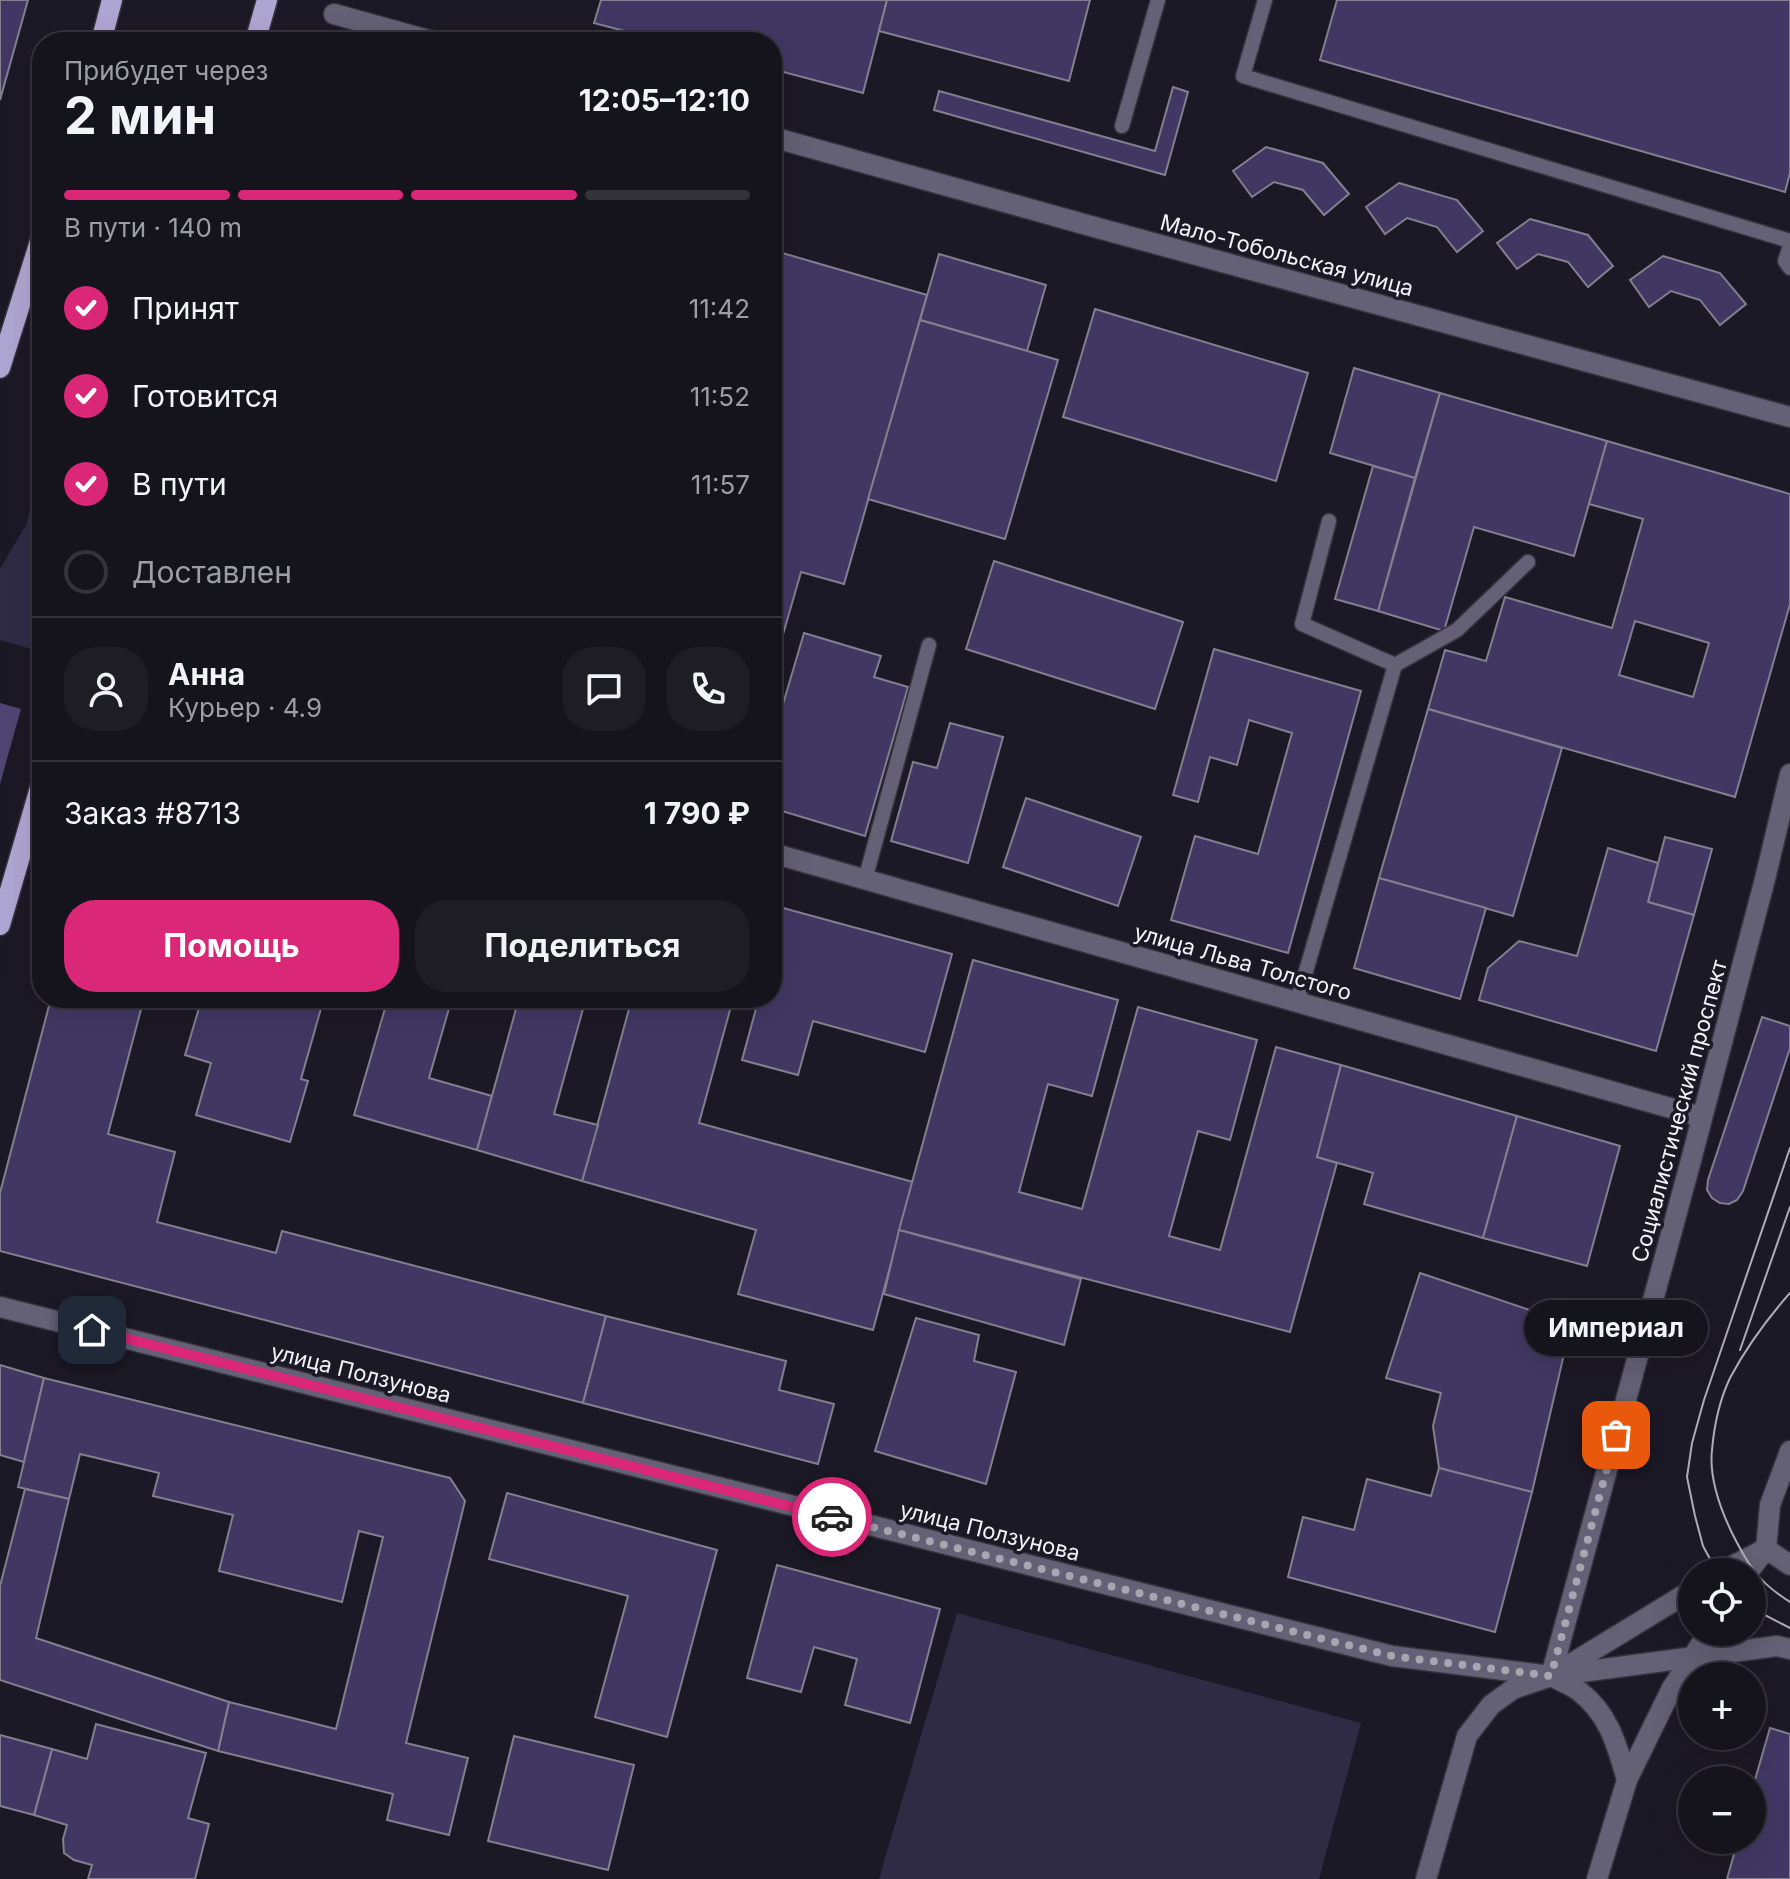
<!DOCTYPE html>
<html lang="ru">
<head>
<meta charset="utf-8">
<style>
	:root { --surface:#15131c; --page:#1e1c25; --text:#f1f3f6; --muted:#9d9ea3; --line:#34323b; --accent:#db2777 }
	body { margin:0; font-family:Inter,sans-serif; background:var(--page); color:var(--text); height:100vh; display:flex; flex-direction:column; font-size:30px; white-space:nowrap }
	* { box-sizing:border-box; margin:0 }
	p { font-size:26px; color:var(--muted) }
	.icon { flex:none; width:44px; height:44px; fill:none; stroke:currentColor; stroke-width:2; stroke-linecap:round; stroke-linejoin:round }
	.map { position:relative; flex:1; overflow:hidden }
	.details { position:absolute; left:32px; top:32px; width:750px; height:976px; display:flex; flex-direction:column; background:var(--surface); border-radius:32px; box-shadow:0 8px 32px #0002,0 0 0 2px var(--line) }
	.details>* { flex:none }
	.buttons { position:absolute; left:1678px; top:1558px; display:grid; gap:16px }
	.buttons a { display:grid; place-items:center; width:88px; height:88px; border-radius:50%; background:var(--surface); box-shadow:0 8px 32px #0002,0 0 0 2px var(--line); font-size:40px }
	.pin { position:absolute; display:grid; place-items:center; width:68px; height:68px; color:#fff; margin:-34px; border-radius:16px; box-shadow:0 4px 12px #0006 }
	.courier { position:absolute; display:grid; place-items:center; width:80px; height:80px; margin:-40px; border:6px solid #db2777; border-radius:50%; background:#fff; color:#222; box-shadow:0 2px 10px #0007 }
	.bubble { position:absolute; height:56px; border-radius:28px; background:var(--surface); box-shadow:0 8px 32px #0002,0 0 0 2px var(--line); font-size:26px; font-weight:700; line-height:56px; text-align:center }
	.head em { font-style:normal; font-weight:700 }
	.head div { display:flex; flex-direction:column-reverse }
	.head { display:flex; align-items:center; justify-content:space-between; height:136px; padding:0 32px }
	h1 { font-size:52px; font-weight:700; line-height:60px }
	.bar { display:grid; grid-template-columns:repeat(4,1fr); gap:12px 8px; align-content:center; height:96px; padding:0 32px }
	.bar i { height:10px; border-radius:6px; background:var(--line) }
	.bar .current { background:var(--accent) }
	.bar p { grid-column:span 4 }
	.line { display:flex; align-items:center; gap:20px; padding:0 32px; border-top:2px solid var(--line) }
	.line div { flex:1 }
	.round { display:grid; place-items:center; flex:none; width:84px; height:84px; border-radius:32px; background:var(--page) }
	ol { padding:0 32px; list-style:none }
	li { display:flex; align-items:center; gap:24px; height:88px }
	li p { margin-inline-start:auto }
	li .icon { padding:8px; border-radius:50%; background:var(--accent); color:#fff; stroke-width:4 }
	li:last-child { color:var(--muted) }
	li i { width:44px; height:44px; border:4px solid var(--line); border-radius:50% }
	.primary-button { display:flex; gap:16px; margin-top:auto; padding:16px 32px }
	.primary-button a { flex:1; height:92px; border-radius:32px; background:var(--accent); color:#fff; font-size:32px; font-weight:700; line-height:92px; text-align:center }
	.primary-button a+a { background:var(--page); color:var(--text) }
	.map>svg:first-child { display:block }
	.green { fill:#302b45 }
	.forest { fill:#4f4572 }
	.building { fill:#423763; stroke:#827f8f; stroke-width:2; fill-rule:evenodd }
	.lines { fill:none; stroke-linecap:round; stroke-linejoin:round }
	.service-casing { stroke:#36333f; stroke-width:17 }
	.pedestrian-casing { stroke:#36333f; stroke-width:23 }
	.minor-casing { stroke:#36333f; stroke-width:23 }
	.tertiary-casing { stroke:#36333f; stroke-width:23 }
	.primary-casing { stroke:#36333f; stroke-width:23 }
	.service { stroke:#646075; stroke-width:14 }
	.pedestrian { stroke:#646075; stroke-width:20 }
	.minor { stroke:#646075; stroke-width:20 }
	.tertiary { stroke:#646075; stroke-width:20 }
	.primary { stroke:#aea6d2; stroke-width:20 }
	.tram { stroke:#adabb5; stroke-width:2 }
	.done { stroke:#a7a5b0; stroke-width:8; stroke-dasharray:0 14.4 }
	.route { stroke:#db2777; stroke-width:10 }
	.labels { text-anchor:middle; stroke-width:7; stroke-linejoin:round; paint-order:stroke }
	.street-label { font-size:22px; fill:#f2f1fa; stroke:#1c1926 }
</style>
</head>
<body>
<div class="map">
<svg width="1790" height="1879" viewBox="0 0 1790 1879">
	<rect width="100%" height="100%" fill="#1c1926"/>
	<g class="green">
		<path d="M42 468V652L0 640V569L26 525Z"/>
		<path d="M957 1613 1361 1723 1319 1879H879Z"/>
	</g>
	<path class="forest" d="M0 703 21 709 0 784Z"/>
	<g class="building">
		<path d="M0 0H28L0 100Z"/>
		<path d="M601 0H887L863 93 772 69V42H666L594 23Z"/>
		<path d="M887 0H1090L1069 81 879 31Z"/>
		<path d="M1337 0H1790V173L1785 192 1320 60Z"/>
		<path d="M1173 87 1188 92 1165 175 934 110 939 91 1155 151Z"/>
		<path d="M1266 147 1323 163 1349 194 1324 215 1303 190 1274 182 1252 197 1233 171Z"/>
		<path d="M1399 183 1457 200 1483 231 1457 252 1437 227 1407 218 1385 234 1366 207Z"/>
		<path d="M1530 219 1588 235 1613 266 1588 287 1568 262 1538 254 1517 269 1497 243Z"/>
		<path d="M772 250 927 295 844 584 801 572 772 673Z"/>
		<path d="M939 254 1046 285 1027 351 920 320Z"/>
		<path d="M1663 256 1720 273 1746 304 1720 325 1700 300 1671 291 1649 307 1630 280Z"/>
		<path d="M1095 309 1308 373 1276 481 1063 417Z"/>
		<path d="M920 320 1058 360 1005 539 868 499Z"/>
		<path d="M1354 368 1440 393 1415 478 1330 453Z"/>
		<path d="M1440 393 1607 441 1574 556 1474 527 1444 631 1378 611Z"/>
		<path d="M1607 441 1790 494V604L1735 797 1428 709 1445 650 1486 661 1505 597 1612 628 1643 519 1589 504ZM1635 621 1709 643 1693 697 1619 675Z"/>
		<path d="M1373 466 1415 478 1378 611 1335 599Z"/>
		<path d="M994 561 1183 622 1155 709 966 649Z"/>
		<path d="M804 633 881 656 874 677 908 687 865 836 772 808V709L781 711Z"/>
		<path d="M1214 649 1361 691 1288 953 1171 920 1195 836 1258 854 1292 733 1249 720 1237 765 1210 757 1198 802 1173 795Z"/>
		<path d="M1428 709 1562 748 1513 916 1379 878Z"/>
		<path d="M950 723 1003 737 968 863 891 841 913 762 937 768Z"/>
		<path d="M1026 798 1141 837 1118 906 1003 867Z"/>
		<path d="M1665 837 1712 849 1694 915 1648 902Z"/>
		<path d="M1608 848 1658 863 1648 902 1694 915 1656 1051 1479 1000 1488 968 1519 941 1577 956Z"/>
		<path d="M1379 878 1486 908 1460 999 1354 968Z"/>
		<path d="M772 905 952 954 925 1052 813 1021 798 1075 742 1060 757 1005 733 999 699 1123 913 1182 873 1330 738 1294 756 1230 582 1181 632 998H772Z"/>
		<path d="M973 960 1118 1000 1092 1096 1048 1084 1019 1192 1082 1209 1138 1007 1257 1040 1230 1140 1198 1131 1169 1236 1220 1250 1276 1047 1341 1065 1317 1157 1337 1163 1290 1332 899 1230Z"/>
		<path d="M51 998H144L108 1134 175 1152 157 1222 276 1253 282 1231 606 1316 583 1403 0 1251V1193Z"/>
		<path d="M202 998H300L322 1005 301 1079 308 1081 290 1142 196 1115 211 1063 185 1055Z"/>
		<path d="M388 998H452L429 1078 492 1096 477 1150 354 1115Z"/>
		<path d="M519 998H586L554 1114 598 1125 582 1181 477 1150Z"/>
		<path d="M1762 1017 1790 1026V1048L1743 1191 1737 1200 1729 1204 1720 1203 1712 1198 1707 1190 1708 1180Z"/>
		<path d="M1341 1065 1517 1116 1483 1238 1364 1204 1373 1173 1317 1157Z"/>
		<path d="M1517 1116 1620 1146 1587 1266 1483 1238Z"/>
		<path d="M899 1230 1081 1279 1064 1345 884 1294Z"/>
		<path d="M1420 1273 1571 1324 1532 1492 1439 1468 1433 1426 1441 1393 1386 1378Z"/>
		<path d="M606 1316 786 1361 779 1390 834 1404 818 1464 583 1403Z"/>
		<path d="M916 1318 979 1335 974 1361 1016 1372 986 1484 875 1451Z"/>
		<path d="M0 1365 44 1378 24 1462 0 1455Z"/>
		<path d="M44 1378 450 1478 465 1501 406 1743 468 1758 449 1835 387 1820 393 1794 218 1751 229 1702 336 1729 383 1537 359 1531 342 1602 219 1571 233 1515 153 1496 159 1473 80 1454 69 1499 18 1487Z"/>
		<path d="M1439 1468 1532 1492 1495 1632 1288 1577 1303 1517 1354 1530 1367 1479 1431 1496Z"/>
		<path d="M25 1489 69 1499 36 1638 229 1702 218 1751 0 1680V1586Z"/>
		<path d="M507 1493 717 1550 667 1737 595 1717 628 1596 489 1559Z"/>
		<path d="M777 1565 940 1609 910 1723 845 1705 857 1659 814 1647 801 1692 747 1678Z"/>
		<path d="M96 1724 206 1753 188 1818 209 1824 195 1879H88L92 1865 74 1860 64 1853 63 1839 67 1825 34 1815 52 1749 87 1759Z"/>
		<path d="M1770 1728 1790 1734V1879H1727L1738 1840H1752V1790Z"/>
		<path d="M0 1735 52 1749 34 1815 0 1806Z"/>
		<path d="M514 1736 634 1765 608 1870 488 1841Z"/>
	</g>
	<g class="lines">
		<g class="service-casing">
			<g id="service">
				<path d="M1265 0 1243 76 1790 241"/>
				<path d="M1122 126 1158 0"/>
				<path d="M1790 246 1785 261 1790 268"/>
				<path d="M1395 665 1457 630 1528 562"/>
				<path d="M865 880 929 645"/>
				<path d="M1297 1002 1395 665 1302 624 1329 521"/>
			</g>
		</g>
		<g class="pedestrian-casing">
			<g id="pedestrian">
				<path d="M334 14 435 42"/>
				<path d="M772 137 1087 225 1790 417"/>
			</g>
		</g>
		<g class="minor-casing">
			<path id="minor" d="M772 853 1702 1117"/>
		</g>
		<g class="tertiary-casing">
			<g id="tertiary">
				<path d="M0 1307 1392 1656 1551 1676 1777 1646 1790 1649"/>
				<path d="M1766 1549 1790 1565"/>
				<path d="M1721 1572 1763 1550"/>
				<path d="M1748 1572 1766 1549 1770 1505 1790 1451"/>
				<path d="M1551 1676 1690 1164 1765 879 1790 774"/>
				<path d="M1551 1676C1560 1681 1571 1685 1579 1691 1609 1714 1617 1745 1627 1780"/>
				<path d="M1426 1879 1467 1736 1491 1705 1513 1689 1551 1676 1692 1590"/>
				<path d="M1597 1879 1627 1780 1672 1688 1709 1632"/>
			</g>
		</g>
		<g class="primary-casing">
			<g id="primary">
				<path d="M101 42 112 0"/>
				<path d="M255 42 267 0"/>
				<path d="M0 368 42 235"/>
				<path d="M0 925 42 781"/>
			</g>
		</g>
		<use href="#service" class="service"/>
		<use href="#pedestrian" class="pedestrian"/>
		<use href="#minor" class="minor"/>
		<use href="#tertiary" class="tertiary"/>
		<use href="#primary" class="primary"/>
		<g class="tram">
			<path d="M1790 1293C1767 1319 1746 1348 1730 1378 1720 1399 1714 1427 1712 1450 1709 1477 1720 1508 1732 1533 1748 1565 1758 1582 1790 1602"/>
			<path d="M1740 1350 1790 1207"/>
			<path d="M1717 1572 1703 1546 1695 1516 1687 1477 1692 1443 1704 1400 1790 1148"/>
			<path d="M1752 1607 1759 1612 1790 1628"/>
		</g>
	</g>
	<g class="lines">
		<path class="done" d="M832 1517 1392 1656 1551 1676 1616 1435"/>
		<path class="route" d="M92 1330 832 1517"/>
	</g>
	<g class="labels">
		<g class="street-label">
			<text transform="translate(1287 255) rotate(15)" y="8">Мало-Тобольская улица</text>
			<text transform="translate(1243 962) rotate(16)" y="8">улица Льва Толстого</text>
			<text transform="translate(1679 1111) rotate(-75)" y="8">Социалистический проспект</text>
			<text transform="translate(361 1373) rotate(14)" y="8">улица Ползунова</text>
			<text transform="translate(990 1531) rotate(14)" y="8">улица Ползунова</text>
		</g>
	</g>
</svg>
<div class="buttons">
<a><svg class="icon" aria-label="locate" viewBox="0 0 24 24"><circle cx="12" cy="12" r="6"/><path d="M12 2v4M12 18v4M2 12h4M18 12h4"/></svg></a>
<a>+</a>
<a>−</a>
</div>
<div class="pin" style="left:1616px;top:1435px;background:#ea580c"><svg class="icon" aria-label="bag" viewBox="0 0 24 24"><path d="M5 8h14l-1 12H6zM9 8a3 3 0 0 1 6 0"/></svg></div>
<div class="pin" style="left:92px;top:1330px;background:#1f2937"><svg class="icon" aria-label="home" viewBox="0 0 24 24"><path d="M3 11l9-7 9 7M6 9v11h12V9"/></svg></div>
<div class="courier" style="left:832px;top:1517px"><svg class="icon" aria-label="car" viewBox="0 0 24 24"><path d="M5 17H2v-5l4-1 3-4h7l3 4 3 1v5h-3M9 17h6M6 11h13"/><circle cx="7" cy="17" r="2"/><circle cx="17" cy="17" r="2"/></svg></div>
<div class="bubble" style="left:1524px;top:1300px;width:184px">Империал</div>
<section class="details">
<div class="head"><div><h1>2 мин</h1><p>Прибудет через</p></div><em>12:05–12:10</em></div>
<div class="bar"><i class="current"></i><i class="current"></i><i class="current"></i><i></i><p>В пути · 140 m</p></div>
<ol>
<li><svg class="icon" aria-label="check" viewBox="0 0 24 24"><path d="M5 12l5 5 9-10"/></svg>Принят<p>11:42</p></li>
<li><svg class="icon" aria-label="check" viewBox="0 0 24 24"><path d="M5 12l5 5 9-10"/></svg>Готовится<p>11:52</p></li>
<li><svg class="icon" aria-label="check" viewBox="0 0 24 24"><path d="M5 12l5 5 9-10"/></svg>В пути<p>11:57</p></li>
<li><i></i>Доставлен</li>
</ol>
<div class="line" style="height:144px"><a class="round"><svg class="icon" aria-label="person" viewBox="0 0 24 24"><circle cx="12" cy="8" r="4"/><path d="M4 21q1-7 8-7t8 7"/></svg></a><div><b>Анна</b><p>Курьер · 4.9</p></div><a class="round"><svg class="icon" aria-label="chat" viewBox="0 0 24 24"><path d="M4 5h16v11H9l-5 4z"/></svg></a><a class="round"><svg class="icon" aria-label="phone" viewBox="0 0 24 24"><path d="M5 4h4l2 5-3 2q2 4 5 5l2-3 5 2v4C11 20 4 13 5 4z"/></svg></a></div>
<div class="line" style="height:104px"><div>Заказ #8713</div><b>1 790 ₽</b></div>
<div class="primary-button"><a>Помощь</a><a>Поделиться</a></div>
</section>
</div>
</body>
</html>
